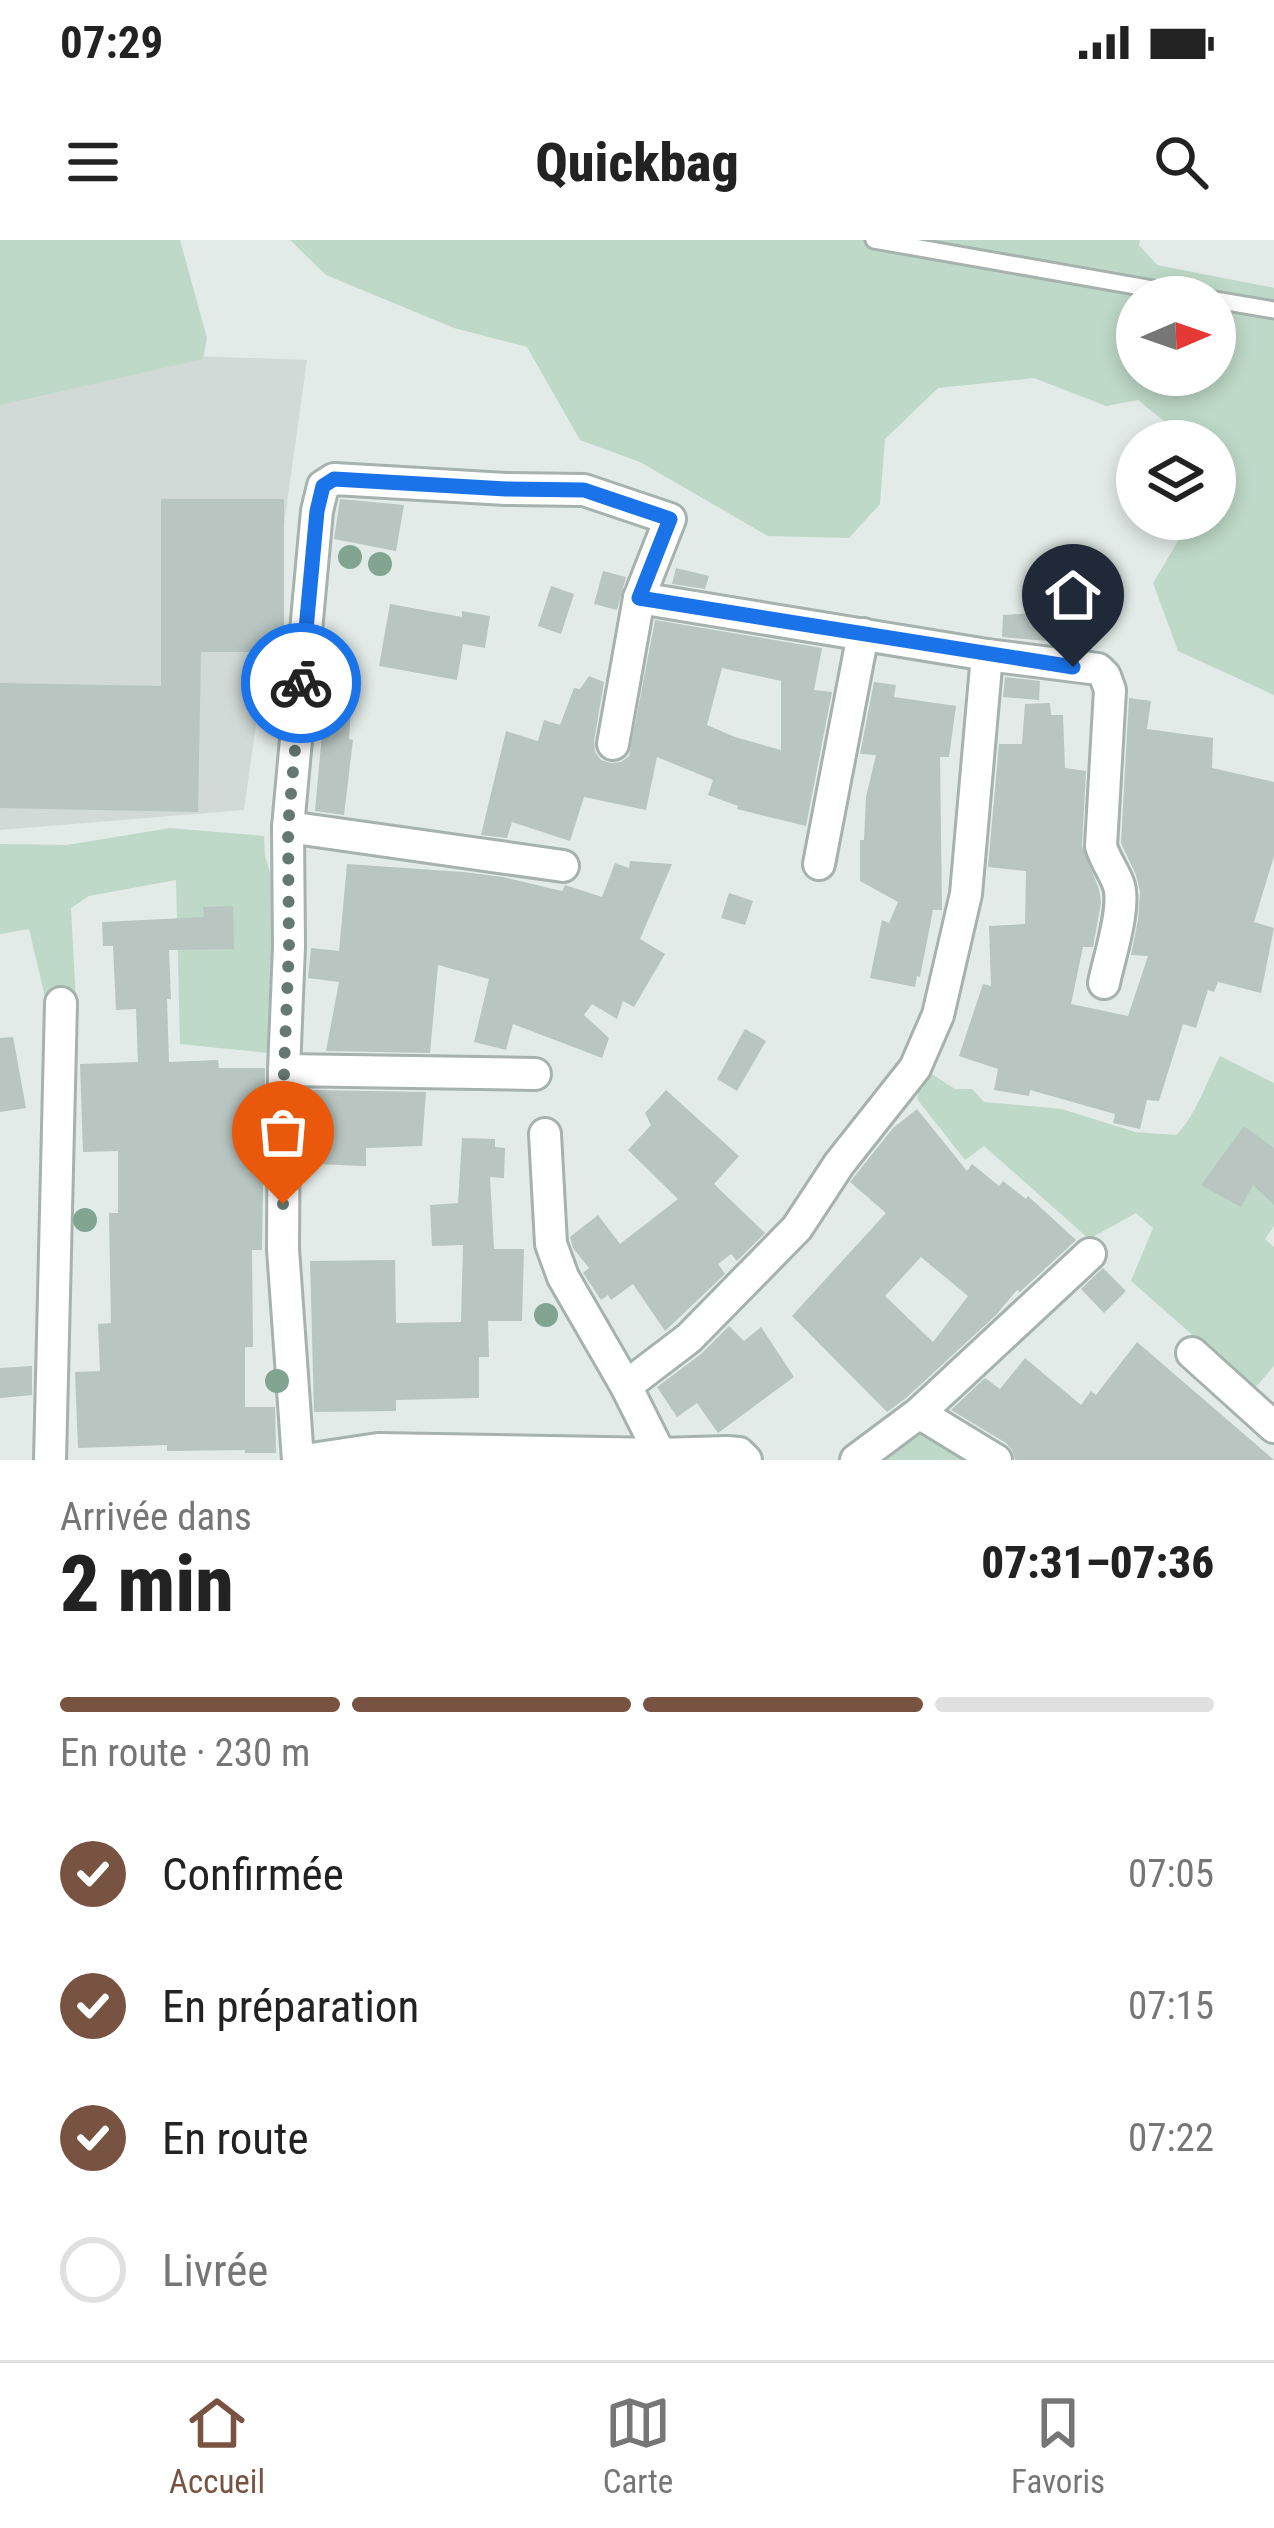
<!DOCTYPE html>
<html lang="fr">
<head>
<meta charset="utf-8">
<style>
	:root { --surface:#fff; --page:#f6f6f6; --text:#222; --muted:#767676; --line:#e0e0e0; --accent:#785342 }
	body { margin:0; font-family:"Roboto Condensed",sans-serif; background:var(--page); color:var(--text); height:100vh; display:flex; flex-direction:column; font-size:45px; white-space:nowrap }
	* { box-sizing:border-box; margin:0 }
	p { font-size:39px; color:var(--muted) }
	.icon { flex:none; width:66px; height:66px; fill:none; stroke:currentColor; stroke-width:2; stroke-linecap:round; stroke-linejoin:round }
	.map { position:relative; height:1220px; overflow:hidden }
	.side { display:flex; flex-direction:column; background:var(--surface); flex:1 }
	.side>* { flex:none }
	.needle { width:78px; rotate:88deg }
	.controls { position:absolute; left:1116px; top:36px; display:grid; gap:24px }
	.controls a { display:grid; place-items:center; width:120px; height:120px; border-radius:50%; background:var(--surface); box-shadow:0 6px 18px #0003; font-size:60px }
	.pin { position:absolute; display:grid; place-items:center; width:102px; height:102px; color:#fff; margin:-123px -51px; border-radius:50% 50% 50% 0; rotate:-45deg; box-shadow:0 0 12px #0007 }
	.pin .icon { rotate:45deg }
	.courier { position:absolute; display:grid; place-items:center; width:120px; height:120px; margin:-60px; border:9px solid #1a73e8; border-radius:50%; background:#fff; color:#222; box-shadow:0 3px 15px #0007 }
	.overview em { font-style:normal; font-weight:800 }
	.overview div { display:flex; flex-direction:column-reverse }
	.overview { display:flex; align-items:center; justify-content:space-between; height:204px; padding:0 60px }
	h1 { font-size:78px; font-weight:800; line-height:90px }
	.bar { display:grid; grid-template-columns:repeat(4,1fr); gap:18px 12px; align-content:center; height:144px; padding:0 60px }
	.bar i { height:15px; border-radius:9px; background:var(--line) }
	.bar .active { background:var(--accent) }
	.bar p { grid-column:span 4 }
	ol { padding:0 60px; list-style:none }
	li { display:flex; align-items:center; gap:36px; height:132px }
	li p { margin-inline-start:auto }
	li .icon { padding:12px; border-radius:50%; background:var(--accent); color:#fff; stroke-width:4 }
	li:last-child { color:var(--muted) }
	li i { width:66px; height:66px; border:6px solid var(--line); border-radius:50% }
	.status { display:flex; justify-content:space-between; align-items:center; height:84px; padding:0 60px; background:var(--surface); direction:ltr }
	.status svg { height:33px; fill:currentColor }
	header { display:flex; justify-content:space-between; align-items:center; height:156px; padding:0 60px; background:var(--surface); font-size:54px; font-weight:800 }
	.tab-bar { display:flex; justify-content:space-around; align-items:center; height:168px; border-top:3px solid var(--line); background:var(--surface); font-size:33px; color:var(--muted) }
	.tab-bar a { display:grid; justify-items:center; gap:6px }
	.tab-bar .active { color:var(--accent) }
	.map>svg:first-child { display:block }
	.built { fill:#d1dad6 }
	.green { fill:#bed9c7; fill-rule:evenodd }
	.building { fill:#b8c5c1; fill-rule:evenodd }
	.lines { fill:none; stroke-linecap:round; stroke-linejoin:round }
	.lane-casing { stroke:#a5b2ae; stroke-width:21 }
	.street-casing { stroke:#a5b2ae; stroke-width:36 }
	.lane { stroke:#fff; stroke-width:15 }
	.street { stroke:#fff; stroke-width:30 }
	.tree { fill:#82a592 }
	.done { stroke:#667873; stroke-width:12; stroke-dasharray:0 21.6 }
	.route { stroke:#1a73e8; stroke-width:15 }
</style>
</head>
<body>
<div class="status"><b>07:29</b><svg viewBox="0 0 49 12"><path d="M0 12V9h3v3zM5 12V6h3v6zM10 12V3h3v9zM15 12V0h3v12zM26 1h20v11H26zM47 4h2v5h-2z"/></svg></div>
<header><svg class="icon" aria-label="menu" viewBox="0 0 24 24"><path d="M4 6h16M4 12h16M4 18h16"/></svg>Quickbag<svg class="icon" aria-label="search" viewBox="0 0 24 24"><circle cx="10" cy="10" r="6"/><path d="M15 15l6 6"/></svg></header>
<div class="map">
<svg width="1274" height="1220" viewBox="0 0 1274 1220">
	<rect width="100%" height="100%" fill="#e2ebe7"/>
	<path class="built" d="M0 109 307 120 244 570 0 590Z"/>
	<g class="green">
		<path d="M0 0H180L207 98 203 119 0 165Z"/>
		<path d="M290 0H1140L1139 5 1157 25 1274 48V455L1178 411 1153 343 1191 279H1215V201H1178L1176 191 1138 160 1106 166 1034 138 938 148 885 199 880 264 849 298 768 296 640 222 580 200 527 107 454 88 326 35ZM1137 57H1215V135H1137Z"/>
		<path d="M170 588 264 596 265 616 274 645 269 813 180 804 176 640 89 656 71 668 76 762 45 757 29 689 0 694V604L67 605Z"/>
		<path d="M1220 816 1274 843V986L1265 999 1274 1007V1126L1254 1149 1131 1041 1153 988 1136 973 1089 999 984 906 965 920 917 859 924 829 955 849H972L984 862 1062 869 1135 892 1176 895C1193 881 1208 839 1220 816Z"/>
		<path d="M926 1185 977 1220H878Z"/>
	</g>
	<g class="building">
		<path d="M161 259H284V412H201L198 572 0 568V443L161 446Z"/>
		<path d="M340 259 404 265 396 311 334 299Z"/>
		<path d="M676 328 709 336 705 349 672 344Z"/>
		<path d="M603 331 626 337 617 370 594 364Z"/>
		<path d="M551 346 574 354 561 394 538 386Z"/>
		<path d="M390 364 462 377V371L490 376 485 408 463 404 457 440 379 426Z"/>
		<path d="M1033 373H1048V401L1002 397 1003 375Z"/>
		<path d="M655 380 822 408 814 450 832 452 806 586 737 569 738 566 708 555 713 540 657 517 646 570 584 557 570 601 512 582 507 598 481 595 506 491 538 501 544 480 560 485 574 448 580 449 589 436 604 442 594 501 595 512 601 520 611 523 621 522 629 516ZM722 428 781 441V510L735 497 707 485Z"/>
		<path d="M1005 437 1040 441 1039 460 1003 457Z"/>
		<path d="M874 442 896 445 894 457 956 466 949 517H940L942 670H933L920 737 917 736 915 747 870 738 882 680 889 683 898 662 860 641V600H864L866 557 876 515 860 514Z"/>
		<path d="M326 450 352 453 349 499 353 500 344 575 315 571Z"/>
		<path d="M1129 458 1151 461 1147 489 1213 498 1212 528 1274 542V616L1254 682 1274 688 1261 753 1218 742 1214 752 1208 750 1196 788 1183 784 1159 861 1147 860 1140 889 1113 883 1115 874 1030 850 1029 856 994 850 998 829 959 816 983 744 991 746 989 686 1025 684 1026 631 988 627 999 504H1022L1025 464 1050 463 1051 475H1063L1065 528 1086 531 1082 606 1099 649 1101 663 1093 707H1083L1071 764 1128 776 1148 716 1131 715 1138 680 1140 652 1136 635 1121 603Z"/>
		<path d="M630 621 672 624 640 699 665 714 634 767 623 761 617 779 592 764 584 775 609 798 602 818 513 784 506 810 474 802 489 739 438 725 430 813 326 811 339 742 308 738 311 708 339 711 347 624 463 632 503 637 562 651 565 645 602 657 615 623 629 628Z"/>
		<path d="M729 653 753 661 745 685 721 678Z"/>
		<path d="M233 666 234 709 169 710 171 759H167L169 822 218 820 219 828H265L262 1010H252L253 1107H245V1167H275L276 1213H245V1210L167 1211V1205L78 1208 75 1132 100 1131 98 1084 111 1083 109 973H118V911L83 912 80 824 138 822 136 769 116 770 113 706H103L102 682 204 677 203 667Z"/>
		<path d="M745 789 766 801 737 851 717 839Z"/>
		<path d="M13 797 26 868 0 872V798Z"/>
		<path d="M313 850 426 852 422 906 366 908V926L313 924 315 862H313Z"/>
		<path d="M666 850 739 916 714 944 765 993 737 1021 731 1014 718 1024 725 1034 665 1091 633 1044 611 1060 608 1055 601 1060 583 1033 589 1028 573 1008 570 997 598 975 620 1004 678 959 628 910 651 885 645 873Z"/>
		<path d="M917 869 967 931 972 924 999 946 1003 941 1026 959 1028 956 1076 1000 1020 1052 1017 1050 996 1075 906 1158 887 1172 792 1076 886 973 850 942 893 888ZM921 1017 968 1056 933 1102 885 1056Z"/>
		<path d="M1244 886 1274 908V965L1253 945 1241 967 1201 945Z"/>
		<path d="M462 898 495 899V907L505 908 504 938 490 937 494 1009H524L522 1081H488L489 1117H479V1158L396 1160V1171L314 1172 310 1021 395 1020 396 1083 461 1082 463 1005 432 1006 430 965 458 963Z"/>
		<path d="M1103 1028 1126 1051 1104 1073 1081 1049Z"/>
		<path d="M729 1086 744 1101 761 1087 794 1137 718 1193 697 1163 677 1177 657 1147 701 1114Z"/>
		<path d="M1137 1102 1274 1220H1015L1012 1210 1006 1203 951 1170 985 1138 1000 1149 1025 1118 1081 1165 1091 1151 1096 1155Z"/>
		<path d="M32 1126V1155L0 1158V1128Z"/>
	</g>
	<g class="lines">
		<g class="lane-casing">
			<g id="lane">
				<path d="M874 0 1198 57"/>
				<path d="M1215 60 1274 70"/>
			</g>
		</g>
		<g class="street-casing">
			<g id="street">
				<path d="M613 504 639 358"/>
				<path d="M288 587 563 626"/>
				<path d="M819 624 863 394"/>
				<path d="M284 830 535 834"/>
				<path d="M545 894 551 1004 563 1037 626 1146 660 1214"/>
				<path d="M1192 1113 1274 1187"/>
				<path d="M626 1146 689 1098 797 988 839 924 915 828 938 775 966 654 987 415"/>
				<path d="M919 1173 996 1220"/>
				<path d="M50 1220 61 763"/>
				<path d="M298 1220 283 1009 284 830 289 707 288 587 317 271 323 246 334 239 506 249 584 250 670 279 639 358 987 415 1098 429 1105 436 1110 450 1101 606C1105 620 1113 630 1118 643 1127 665 1109 718 1104 743"/>
				<path d="M305 1220 378 1209 660 1214 727 1212 739 1213 746 1220"/>
				<path d="M856 1220 919 1173 1090 1014"/>
			</g>
		</g>
		<use href="#lane" class="lane"/>
		<use href="#street" class="street"/>
	</g>
	<g class="tree">
		<circle cx="350" cy="317" r="12"/>
		<circle cx="380" cy="324" r="12"/>
		<circle cx="85" cy="980" r="12"/>
		<circle cx="546" cy="1075" r="12"/>
		<circle cx="277" cy="1141" r="12"/>
	</g>
	<g class="lines">
		<path class="done" d="M283 964 284 830 289 707 288 587 301 443"/>
		<path class="route" d="M301 443 317 271 323 246 334 239 506 249 584 250 670 279 639 358 1073 427"/>
	</g>
</svg>
<div class="controls">
<a><svg class="needle" viewBox="-14 -14 28 28"><path d="M0-13l5 13h-10z" fill="#e53935"/><path d="M0 13l5-13h-10z" fill="#767676"/></svg></a>
<a><svg class="icon" aria-label="layers" viewBox="0 0 24 24"><path d="M12 4l9 5-9 5-9-5zM3 14l9 5 9-5"/></svg></a>
</div>
<div class="pin" style="left:283px;top:964px;background:#ea580c"><svg class="icon" aria-label="bag" viewBox="0 0 24 24"><path d="M5 8h14l-1 12H6zM9 8a3 3 0 0 1 6 0"/></svg></div>
<div class="pin" style="left:1073px;top:427px;background:#1f2937"><svg class="icon" aria-label="home" viewBox="0 0 24 24"><path d="M3 11l9-7 9 7M6 9v11h12V9"/></svg></div>
<div class="courier" style="left:301px;top:443px"><svg class="icon" aria-label="bike" viewBox="0 0 24 24"><circle cx="6" cy="16" r="4"/><circle cx="18" cy="16" r="4"/><path d="M6 16l4-8h5l3 8M10 8l3 8H6M13 5h3"/></svg></div>
</div>
<section class="side">
<div class="overview"><div><h1>2 min</h1><p>Arrivée dans</p></div><em>07:31–07:36</em></div>
<div class="bar"><i class="active"></i><i class="active"></i><i class="active"></i><i></i><p>En route · 230 m</p></div>
<ol>
<li><svg class="icon" aria-label="check" viewBox="0 0 24 24"><path d="M5 12l5 5 9-10"/></svg>Confirmée<p>07:05</p></li>
<li><svg class="icon" aria-label="check" viewBox="0 0 24 24"><path d="M5 12l5 5 9-10"/></svg>En préparation<p>07:15</p></li>
<li><svg class="icon" aria-label="check" viewBox="0 0 24 24"><path d="M5 12l5 5 9-10"/></svg>En route<p>07:22</p></li>
<li><i></i>Livrée</li>
</ol>
</section>
<nav class="tab-bar">
<a class="active"><svg class="icon" aria-label="home" viewBox="0 0 24 24"><path d="M3 11l9-7 9 7M6 9v11h12V9"/></svg>Accueil</a>
<a><svg class="icon" aria-label="map" viewBox="0 0 24 24"><path d="M3 6l6-2 6 2 6-2v14l-6 2-6-2-6 2zM9 4v14M15 6v14"/></svg>Carte</a>
<a><svg class="icon" aria-label="saved" viewBox="0 0 24 24"><path d="M7 4h10v16l-5-4-5 4z"/></svg>Favoris</a>
</nav>
</body>
</html>
